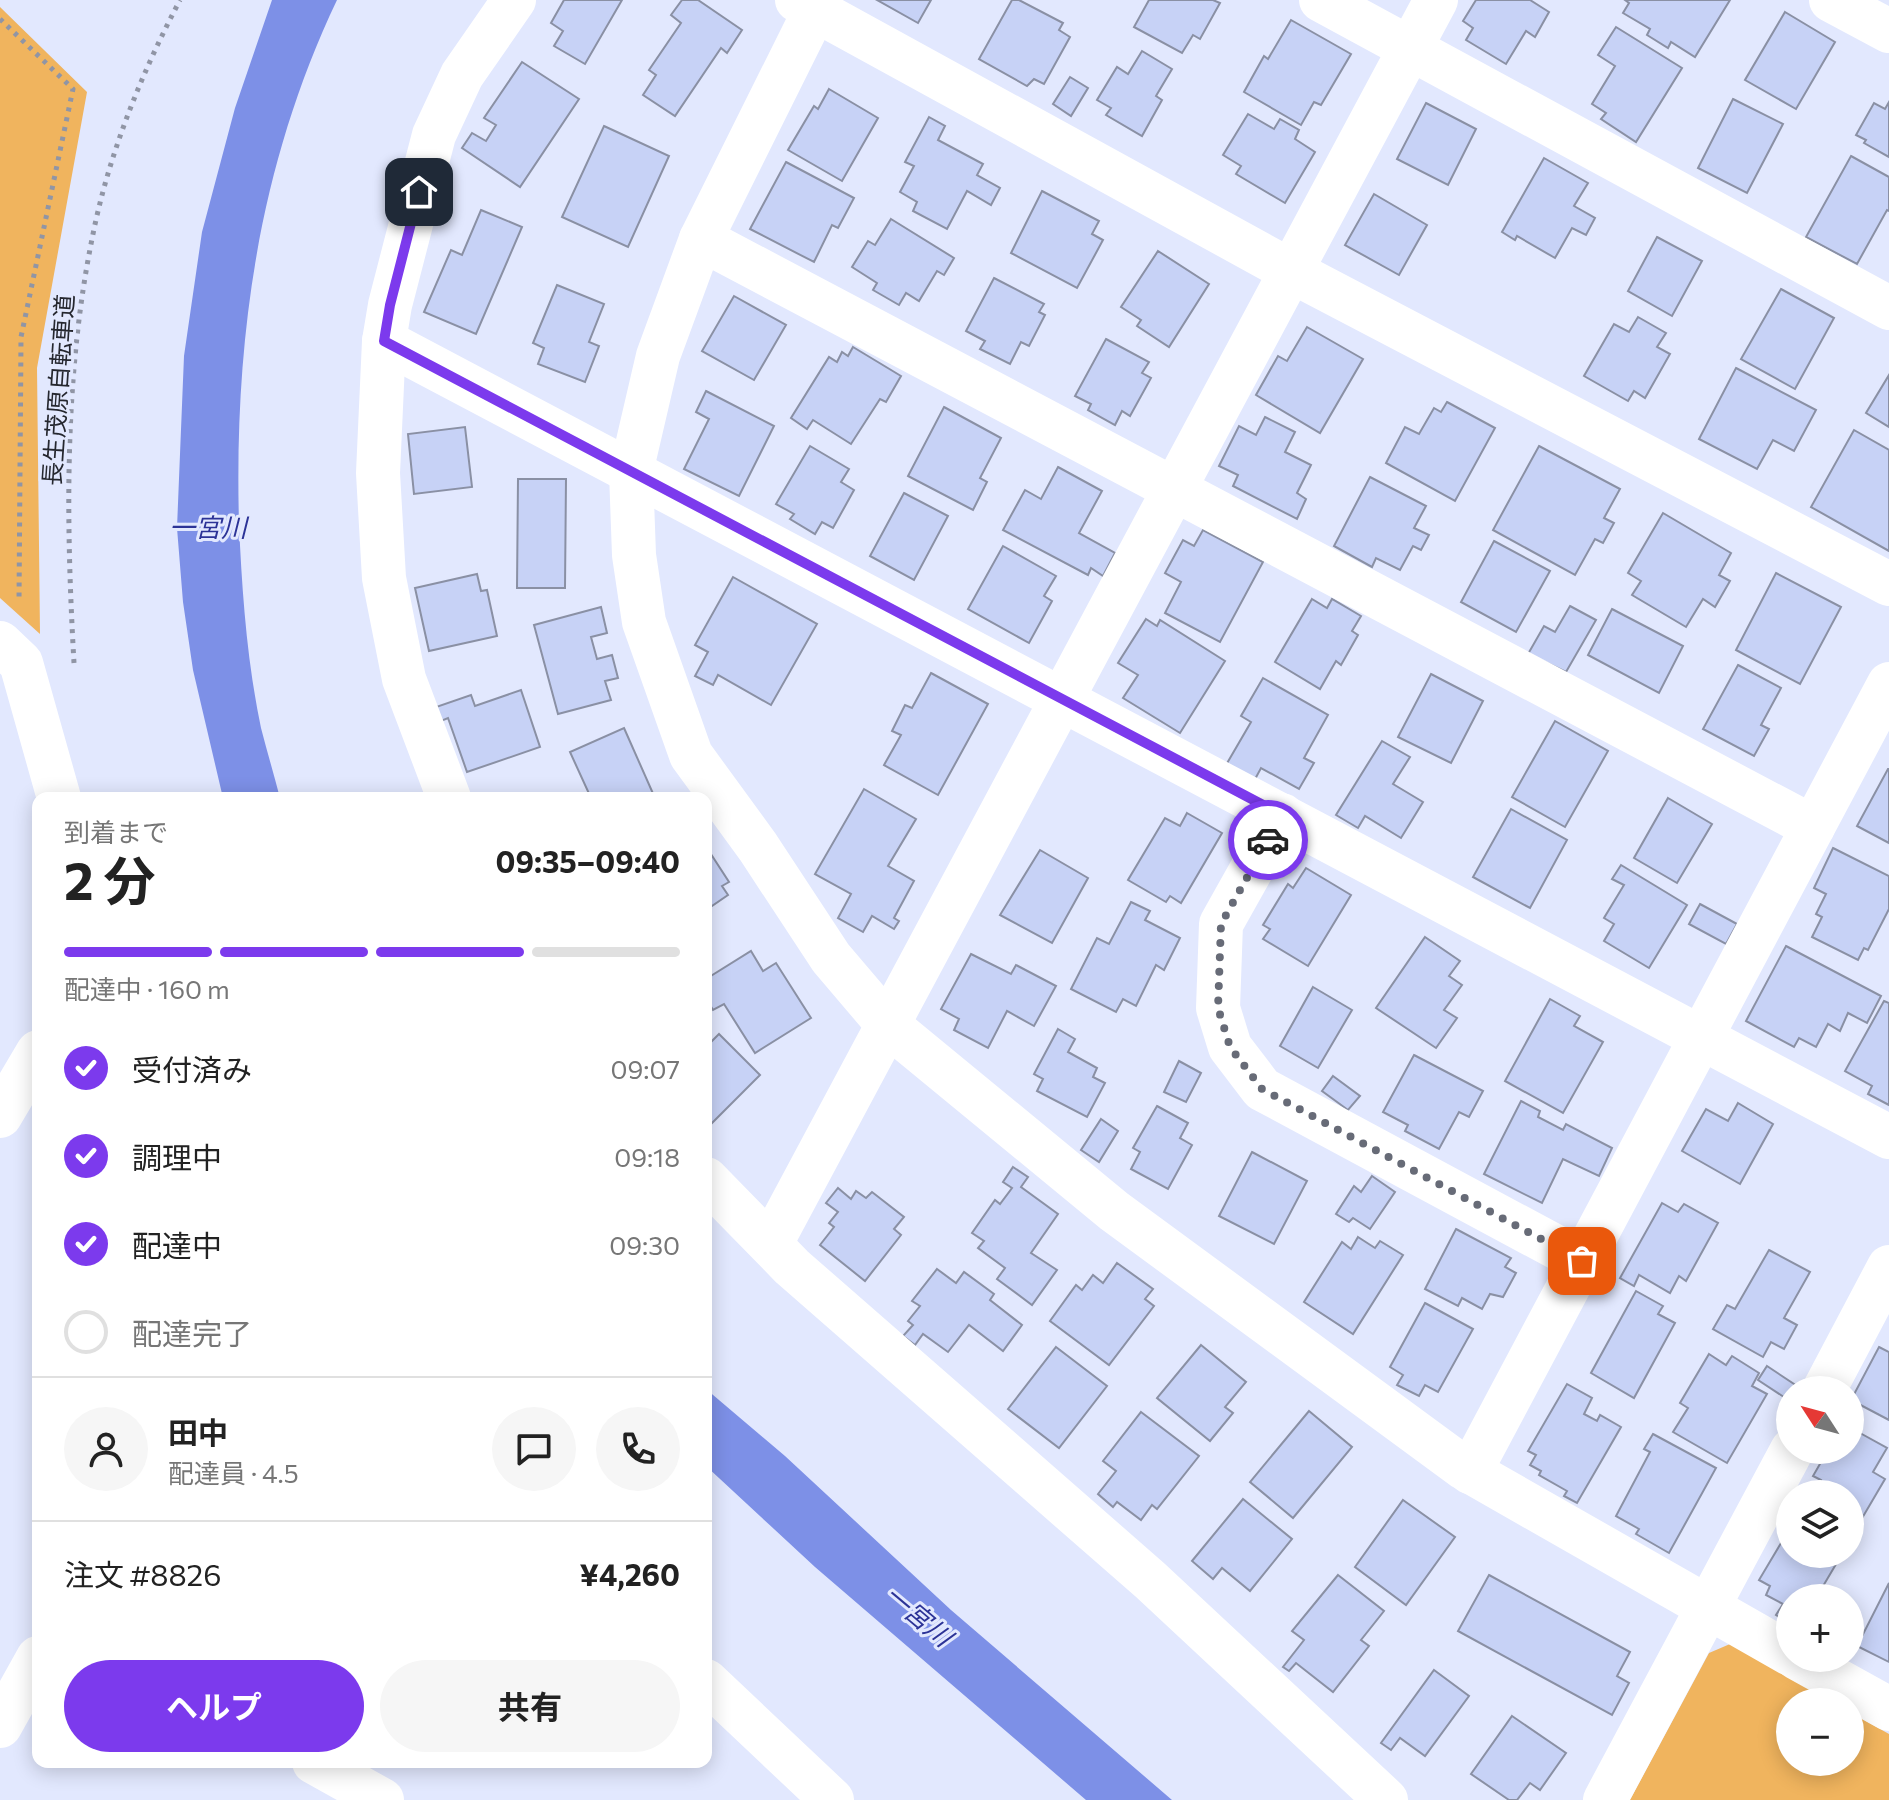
<!DOCTYPE html>
<html lang="ja">
<head>
<meta charset="utf-8">
<style>
	:root { --surface:#fff; --page:#f6f6f6; --text:#222; --muted:#767676; --line:#e0e0e0; --accent:#7c3aed }
	body { margin:0; font-family:Commissioner,"Noto Sans JP",sans-serif; background:var(--page); color:var(--text); height:100vh; display:flex; flex-direction:column; font-size:30px; white-space:nowrap }
	* { box-sizing:border-box; margin:0 }
	p { font-size:26px; color:var(--muted) }
	.icon { flex:none; width:44px; height:44px; fill:none; stroke:currentColor; stroke-width:2; stroke-linecap:round; stroke-linejoin:round }
	.map { position:relative; flex:1; overflow:hidden }
	.panel { position:absolute; left:32px; top:792px; width:680px; height:976px; display:flex; flex-direction:column; background:var(--surface); border-radius:16px; box-shadow:0 4px 20px #0003 }
	.panel>* { flex:none }
	.needle { width:52px; rotate:306deg }
	.buttons { position:absolute; left:1776px; top:1376px; display:grid; gap:16px }
	.buttons a { display:grid; place-items:center; width:88px; height:88px; border-radius:50%; background:var(--surface); box-shadow:0 4px 20px #0003; font-size:40px }
	.pin { position:absolute; display:grid; place-items:center; width:68px; height:68px; color:#fff; margin:-34px; border-radius:16px; box-shadow:0 4px 12px #0006 }
	.courier { position:absolute; display:grid; place-items:center; width:80px; height:80px; margin:-40px; border:6px solid #7c3aed; border-radius:50%; background:#fff; color:#222; box-shadow:0 2px 10px #0007 }
	.headline em { font-style:normal; font-weight:700 }
	.headline div { display:flex; flex-direction:column-reverse }
	.headline { display:flex; align-items:center; justify-content:space-between; height:136px; padding:0 32px }
	h1 { font-size:52px; font-weight:700; line-height:60px }
	.bar { display:grid; grid-template-columns:repeat(4,1fr); gap:12px 8px; align-content:center; height:96px; padding:0 32px }
	.bar i { height:10px; border-radius:6px; background:var(--line) }
	.bar .selected { background:var(--accent) }
	.bar p { grid-column:span 4 }
	.line { display:flex; align-items:center; gap:20px; padding:0 32px; border-top:2px solid var(--line) }
	.line div { flex:1 }
	.round { display:grid; place-items:center; flex:none; width:84px; height:84px; border-radius:42px; background:var(--page) }
	ol { padding:0 32px; list-style:none }
	li { display:flex; align-items:center; gap:24px; height:88px }
	li p { margin-inline-start:auto }
	li .icon { padding:8px; border-radius:50%; background:var(--accent); color:#fff; stroke-width:4 }
	li:last-child { color:var(--muted) }
	li i { width:44px; height:44px; border:4px solid var(--line); border-radius:50% }
	.button { display:flex; gap:16px; margin-top:auto; padding:16px 32px }
	.button a { flex:1; height:92px; border-radius:48px; background:var(--accent); color:#fff; font-size:32px; font-weight:700; line-height:92px; text-align:center }
	.button a+a { background:var(--page); color:var(--text) }
	.map>svg:first-child { display:block }
	.green { fill:#f0b45e }
	.water { fill:#7d90e7 }
	.building { fill:#c7d2f6; stroke:#8a90a4; stroke-width:2 }
	.lines { fill:none; stroke-linecap:round; stroke-linejoin:round }
	.path { stroke:#9095a5; stroke-width:5; stroke-dasharray:4 6; stroke-linecap:butt }
	.minor { stroke:#fff; stroke-width:44 }
	.done { stroke:#676b77; stroke-width:8; stroke-dasharray:0 14.4 }
	.route { stroke:#7c3aed; stroke-width:10 }
	.labels { text-anchor:middle; stroke-width:6; stroke-linejoin:round; paint-order:stroke }
	.street-label { font-size:24px; fill:#25272f; stroke:#e2e8fe }
	.water-label { font-size:26px; font-style:italic; fill:#2c3397; stroke:#e2e8fe }
</style>
</head>
<body>
<div class="map">
<svg width="1889" height="1800" viewBox="0 0 1889 1800">
	<rect width="100%" height="100%" fill="#e2e8fe"/>
	<g class="green">
		<path d="M0 7 87 92 37 368 40 634 0 598Z"/>
		<path d="M1730 1644 1832 1702H1790V1762H1850V1712L1889 1734V1800H1630L1709 1653Z"/>
	</g>
	<g class="water">
		<path d="M272 0H337C258 166 234 341 239 524 242 592 247 661 261 728 267 751 274 775 280 798H223L193 670 183 602 177 528 184 356 202 232 235 108Z"/>
		<path d="M706 1389 785 1456 951 1610 1172 1800H1086L815 1567 706 1466Z"/>
	</g>
	<g class="building">
		<path d="M564 0H622L585 64 554 46 563 31 551 23Z"/>
		<path d="M682 0H698L742 30 727 53 721 48 675 116 643 95 656 75 649 70 681 23 671 15Z"/>
		<path d="M877 0H931L918 23Z"/>
		<path d="M1012 0H1019L1063 23 1059 30 1070 37 1044 84 1034 79 1027 86 979 59Z"/>
		<path d="M1149 0H1213L1220 3 1200 39 1193 35 1182 53 1134 27Z"/>
		<path d="M1476 0H1530L1549 12 1535 37 1526 31 1506 64 1466 40 1473 28 1463 21Z"/>
		<path d="M1625 0H1730L1695 57 1671 42 1668 48 1647 35 1650 29 1623 13 1629 3Z"/>
		<path d="M1785 12 1835 42 1796 109 1745 80Z"/>
		<path d="M1291 20 1351 54 1321 105 1314 102 1301 125 1244 92 1264 56 1268 59Z"/>
		<path d="M1616 27 1682 68 1636 142 1601 119 1606 113 1592 104 1615 66 1598 55Z"/>
		<path d="M1142 51 1172 69 1156 96 1162 100 1142 136 1106 115 1111 108 1097 100 1117 67 1128 74Z"/>
		<path d="M522 62 579 99 520 187 462 148 472 133 486 141 496 125 484 118Z"/>
		<path d="M1070 77 1088 88 1071 116 1053 104Z"/>
		<path d="M829 89 878 118 842 181 788 150 814 106 818 109Z"/>
		<path d="M1733 99 1783 124 1747 193 1698 168Z"/>
		<path d="M1889 102V157L1864 143 1866 140 1856 135 1874 103 1885 109Z"/>
		<path d="M1426 103 1476 129 1448 185 1397 159Z"/>
		<path d="M1248 114 1274 129 1280 119 1299 130 1295 139 1315 152 1285 203 1236 174 1241 166 1223 155Z"/>
		<path d="M929 117 945 126 938 140 983 164 977 175 1000 188 991 205 967 191 947 229 913 211 917 202 900 192 914 166 905 162Z"/>
		<path d="M604 126 669 156 628 247 562 217Z"/>
		<path d="M1851 156 1889 177V211L1887 210 1857 264 1806 237Z"/>
		<path d="M1544 158 1588 183 1574 206 1595 218 1586 235 1572 228 1555 258 1517 236 1515 240 1502 232Z"/>
		<path d="M786 162 854 198 838 228 832 225 814 262 750 229Z"/>
		<path d="M1042 191 1099 221 1092 234 1103 240 1077 288 1011 253Z"/>
		<path d="M1374 194 1427 225 1399 275 1345 245Z"/>
		<path d="M481 210 522 227 476 334 424 312 451 250 462 255Z"/>
		<path d="M891 219 954 258 944 275 937 271 919 301 906 293 899 305 873 290 877 283 852 267 868 241 875 245Z"/>
		<path d="M1657 237 1702 261 1672 316 1628 291Z"/>
		<path d="M1158 251 1209 284 1169 347 1137 326 1141 320 1121 307Z"/>
		<path d="M994 278 1044 304 1039 312 1045 315 1029 346 1021 342 1010 364 980 349 985 341 966 331Z"/>
		<path d="M557 285 604 304 589 342 599 346 585 382 538 364 544 348 533 343Z"/>
		<path d="M1781 289 1834 318 1795 389 1741 359Z"/>
		<path d="M734 296 786 325 754 380 702 351Z"/>
		<path d="M1638 317 1666 333 1657 347 1670 354 1645 398 1634 391 1628 401 1584 376 1614 324 1629 332Z"/>
		<path d="M1307 327 1363 359 1320 433 1256 395 1278 356 1287 361Z"/>
		<path d="M1106 339 1149 362 1142 373 1151 378 1130 416 1122 411 1115 425 1088 410 1091 404 1075 396Z"/>
		<path d="M853 347 901 376 886 402 880 399 851 444 813 420 807 429 791 418 829 357 837 362 842 352 848 356Z"/>
		<path d="M1736 368 1816 410 1794 451 1773 440 1757 469 1699 439Z"/>
		<path d="M1889 375V427L1866 413Z"/>
		<path d="M706 391 774 426 739 496 684 469 709 419 696 412Z"/>
		<path d="M1447 402 1495 428 1455 501 1386 463 1405 427 1419 434 1434 408 1441 412Z"/>
		<path d="M944 407 1001 438 980 478 987 482 973 510 908 476Z"/>
		<path d="M1265 417 1295 432 1285 452 1311 465 1297 493 1306 499 1297 519 1233 486 1238 475 1219 466 1239 426 1256 435Z"/>
		<path d="M465 427 472 487 414 494 408 434Z"/>
		<path d="M1854 430 1889 450V551L1811 507Z"/>
		<path d="M810 446 849 469 841 482 854 490 833 528 822 522 815 534 790 519 794 514 776 504Z"/>
		<path d="M1539 446 1620 489 1604 518 1614 523 1603 543 1595 539 1575 575 1493 530Z"/>
		<path d="M1058 467 1102 491 1079 533 1115 553 1103 576 1091 568 1088 575 1003 530 1025 490 1041 499Z"/>
		<path d="M1370 477 1426 506 1414 528 1429 535 1421 550 1413 546 1400 570 1376 558 1372 567 1334 546Z"/>
		<path d="M518 479H566L565 588H517Z"/>
		<path d="M904 493 948 516 914 580 870 556Z"/>
		<path d="M1663 513 1731 553 1719 575 1730 581 1715 607 1703 599 1686 627 1632 595 1641 581 1628 573Z"/>
		<path d="M1203 530 1263 562 1220 642 1165 613 1181 582 1165 573 1183 540 1194 546Z"/>
		<path d="M1494 541 1550 571 1516 632 1461 602Z"/>
		<path d="M1003 546 1056 576 1044 596 1052 601 1029 643 968 609Z"/>
		<path d="M1776 573 1841 607 1800 684 1736 650Z"/>
		<path d="M477 574 481 591 487 590 497 636 429 651 415 588Z"/>
		<path d="M733 577 817 624 771 705 718 675 713 685 695 676 708 652 695 645Z"/>
		<path d="M1312 599 1327 608 1332 599 1361 616 1352 631 1358 635 1341 665 1336 661 1320 689 1275 662Z"/>
		<path d="M1570 606 1596 620 1566 672 1528 654 1544 626 1555 632Z"/>
		<path d="M601 607 607 633 591 637 597 659 612 655 618 678 605 681 611 700 558 714 534 625Z"/>
		<path d="M1612 609 1683 646 1659 693 1588 655Z"/>
		<path d="M1146 619 1157 626 1160 620 1225 661 1180 733 1123 698 1138 675 1118 663Z"/>
		<path d="M1738 665 1781 688 1761 725 1769 729 1754 756 1703 729Z"/>
		<path d="M931 673 988 704 938 795 884 765 901 735 892 731 905 705 912 708Z"/>
		<path d="M1431 674 1483 701 1451 763 1398 737Z"/>
		<path d="M1263 678 1328 715 1304 758 1314 763 1299 789 1261 768 1254 781 1226 765 1251 722 1241 716Z"/>
		<path d="M521 690 540 747 467 772 448 718 441 721 436 707 471 695 475 706Z"/>
		<path d="M1555 721 1608 751 1565 827 1512 797Z"/>
		<path d="M624 728 655 798H591L570 752Z"/>
		<path d="M1382 741 1410 757 1393 784 1423 802 1401 838 1365 816 1358 828 1336 815Z"/>
		<path d="M1888 769H1889V843L1857 826Z"/>
		<path d="M864 789 916 819 888 866 914 881 894 918 899 921 894 929 872 916 863 932 838 918 851 894 815 874Z"/>
		<path d="M1668 798 1712 824 1677 883 1634 858Z"/>
		<path d="M1511 809 1567 840 1530 908 1473 877Z"/>
		<path d="M1187 813 1222 833 1181 903 1170 896 1166 902 1128 880 1165 818 1180 826Z"/>
		<path d="M707 848 729 882 722 886 728 895 706 910Z"/>
		<path d="M1833 848 1889 876V909L1868 950 1864 948 1858 960 1812 937 1822 917 1816 914 1826 894 1814 888Z"/>
		<path d="M1040 850 1088 878 1052 943 1000 915Z"/>
		<path d="M1621 865 1687 905 1649 968 1604 941 1614 924 1604 918 1624 885 1612 879Z"/>
		<path d="M1306 868 1351 895 1308 966 1263 939 1270 929 1263 925 1288 884 1293 888Z"/>
		<path d="M1131 902 1150 911 1145 920 1180 938 1164 970 1156 965 1136 1006 1123 999 1116 1012 1071 989 1097 938 1109 944Z"/>
		<path d="M1700 904 1737 924 1726 944 1689 924Z"/>
		<path d="M1425 937 1460 961 1449 976 1462 985 1444 1010 1457 1018 1436 1048 1376 1008Z"/>
		<path d="M1786 946 1881 996 1867 1023 1848 1013 1840 1031 1828 1024 1816 1047 1799 1038 1794 1047 1746 1021Z"/>
		<path d="M751 951 763 971 776 963 811 1018 755 1053 724 1004 713 1010 706 998V979Z"/>
		<path d="M971 954 1011 974 1016 965 1056 986 1034 1026 1007 1011 988 1048 954 1030 959 1019 941 1009Z"/>
		<path d="M1313 987 1352 1010 1318 1068 1280 1046Z"/>
		<path d="M1550 999 1580 1016 1574 1026 1603 1042 1563 1113 1505 1081Z"/>
		<path d="M1884 1001 1889 1003V1105L1868 1094 1872 1086 1845 1071Z"/>
		<path d="M1058 1029 1075 1039 1068 1052 1097 1068 1093 1077 1105 1083 1087 1117 1037 1091 1043 1079 1034 1074Z"/>
		<path d="M719 1034 760 1075 706 1129V1047Z"/>
		<path d="M1414 1055 1483 1091 1469 1117 1459 1112 1439 1149 1405 1131 1408 1125 1383 1112Z"/>
		<path d="M1179 1061 1201 1073 1186 1102 1164 1092Z"/>
		<path d="M1333 1076 1360 1096 1348 1110 1322 1091Z"/>
		<path d="M1521 1101 1540 1111 1538 1117 1563 1130 1566 1124 1612 1148 1599 1176 1563 1159 1542 1203 1484 1174Z"/>
		<path d="M1738 1103 1773 1124 1740 1184 1682 1151 1706 1109 1728 1121Z"/>
		<path d="M1157 1106 1188 1123 1180 1138 1192 1145 1168 1189 1131 1169 1140 1152 1133 1148Z"/>
		<path d="M1101 1119 1118 1131 1099 1162 1081 1150Z"/>
		<path d="M1252 1152 1307 1181 1274 1244 1219 1216Z"/>
		<path d="M1013 1167 1028 1177 1021 1187 1058 1214 1031 1253 1057 1270 1032 1305 997 1279 1005 1268 978 1248 984 1241 972 1233 995 1200 1000 1204 1012 1188 1003 1182Z"/>
		<path d="M1372 1176 1395 1192 1370 1229 1353 1218 1349 1222 1336 1214 1354 1186 1361 1192Z"/>
		<path d="M838 1188 851 1199 856 1191 866 1198 872 1192 904 1217 894 1229 901 1235 865 1281 820 1245 834 1227 829 1223 838 1212 826 1203Z"/>
		<path d="M1662 1203 1678 1212 1684 1204 1718 1223 1686 1281 1679 1276 1670 1293 1639 1275 1634 1286 1620 1278Z"/>
		<path d="M1456 1229 1511 1258 1505 1267 1516 1273 1503 1297 1490 1294 1482 1309 1462 1298 1458 1306 1425 1289Z"/>
		<path d="M1358 1237 1375 1248 1380 1241 1403 1255 1353 1334 1304 1302 1342 1242 1351 1249Z"/>
		<path d="M1769 1250 1810 1272 1784 1318 1797 1325 1784 1349 1771 1342 1763 1357 1713 1329 1727 1305 1735 1309Z"/>
		<path d="M1117 1263 1153 1289 1145 1299 1154 1306 1109 1365 1050 1321 1076 1285 1082 1290 1093 1275 1103 1283Z"/>
		<path d="M937 1269 956 1283 964 1272 994 1294 990 1300 1022 1325 1003 1351 969 1325 948 1352 923 1334 915 1345 903 1336 913 1325 908 1321 920 1306 912 1301Z"/>
		<path d="M1636 1291 1663 1306 1658 1314 1675 1323 1634 1398 1591 1373Z"/>
		<path d="M1425 1303 1473 1329 1438 1392 1425 1385 1419 1396 1397 1385 1403 1375 1390 1367Z"/>
		<path d="M1201 1345 1246 1382 1225 1407 1233 1413 1210 1441 1157 1398Z"/>
		<path d="M1056 1347 1107 1386 1059 1448 1008 1409Z"/>
		<path d="M1879 1347 1889 1352V1420L1851 1400Z"/>
		<path d="M1709 1354 1726 1365 1732 1356 1759 1373 1752 1386 1767 1394 1727 1463 1673 1432 1688 1408 1680 1403Z"/>
		<path d="M1767 1366 1800 1388 1790 1390V1401L1758 1380Z"/>
		<path d="M1567 1384 1592 1398 1584 1414 1597 1421 1600 1415 1621 1427 1577 1503 1564 1496 1567 1491 1539 1475 1541 1471 1530 1465 1536 1455 1528 1451Z"/>
		<path d="M1309 1411 1352 1447 1293 1518 1250 1482Z"/>
		<path d="M1141 1412 1199 1456 1157 1509 1152 1505 1141 1520 1117 1502 1113 1507 1098 1494 1116 1471 1103 1461Z"/>
		<path d="M1860 1433 1887 1448 1873 1472 1885 1479 1861 1520 1850 1514V1494H1815L1821 1480 1813 1476 1828 1450H1850V1437L1856 1440Z"/>
		<path d="M1653 1434 1716 1468 1669 1553 1636 1534 1639 1529 1616 1516 1650 1452 1644 1449Z"/>
		<path d="M1243 1499 1292 1539 1250 1591 1222 1568 1213 1579 1192 1561Z"/>
		<path d="M1403 1500 1455 1537 1406 1605 1355 1567Z"/>
		<path d="M1790 1528V1554H1842L1816 1598H1790L1789 1623 1776 1615 1783 1604 1766 1595 1770 1586 1759 1580Z"/>
		<path d="M1338 1575 1384 1611 1361 1640 1369 1646 1333 1692 1296 1663 1289 1671 1283 1667 1304 1640 1292 1631Z"/>
		<path d="M1489 1575 1630 1652 1617 1676 1629 1683 1612 1715 1458 1631Z"/>
		<path d="M1889 1583V1662L1857 1646Z"/>
		<path d="M1434 1670 1469 1696 1425 1756 1400 1738 1391 1750 1381 1743Z"/>
		<path d="M1512 1716 1566 1753 1540 1790 1530 1783 1517 1800H1509L1471 1774Z"/>
	</g>
	<g class="lines">
		<g class="path">
			<path d="M0 19 73 89 21 337 19 602"/>
			<path d="M74 663C66 522 64 378 92 239 108 156 141 74 180 0"/>
		</g>
		<g class="minor">
			<path d="M797 0 1291 271 1889 584"/>
			<path d="M820 0 701 239 658 356 631 472 634 555 644 622 691 755 758 847 831 958 888 1025 1114 1211 1464 1468 1790 1654"/>
			<path d="M1321 0 1889 308"/>
			<path d="M1831 0 1889 31"/>
			<path d="M701 239 1813 827"/>
			<path d="M384 341 1889 1137"/>
			<path d="M0 643 21 663 59 798"/>
			<path d="M449 798 404 679 384 578 378 473 384 341 390 305 434 135 462 75 514 0"/>
			<path d="M1282 815 1221 924 1218 1008 1230 1047 1262 1089 1582 1261"/>
			<path d="M0 1116 38 1052"/>
			<path d="M706 1179 792 1267 1150 1580 1386 1800"/>
			<path d="M771 1243 1436 0"/>
			<path d="M1824 1390 1889 1267"/>
			<path d="M1470 1472 1889 684"/>
			<path d="M1797 1658 1889 1709"/>
			<path d="M706 1681 832 1800"/>
			<path d="M0 1726 38 1658"/>
			<path d="M314 1762 382 1800"/>
			<path d="M1605 1800 1792 1450"/>
		</g>
	</g>
	<g class="lines">
		<path class="done" d="M1268 840 1221 924 1218 1008 1230 1047 1262 1089 1582 1261"/>
		<path class="route" d="M419 192 390 305 384 341 1282 815 1268 840"/>
	</g>
	<g class="labels">
		<g class="street-label">
			<text transform="translate(59 390) rotate(-86)" y="8">長生茂原自転車道</text>
		</g>
		<g class="water-label">
			<text x="208" y="537">一宮川</text>
			<text transform="translate(918 1616) rotate(40)" y="9">一宮川</text>
		</g>
	</g>
</svg>
<div class="buttons">
<a><svg class="needle" viewBox="-14 -14 28 28"><path d="M0-13l5 13h-10z" fill="#e53935"/><path d="M0 13l5-13h-10z" fill="#767676"/></svg></a>
<a><svg class="icon" aria-label="layers" viewBox="0 0 24 24"><path d="M12 4l9 5-9 5-9-5zM3 14l9 5 9-5"/></svg></a>
<a>+</a>
<a>−</a>
</div>
<div class="pin" style="left:1582px;top:1261px;background:#ea580c"><svg class="icon" aria-label="bag" viewBox="0 0 24 24"><path d="M5 8h14l-1 12H6zM9 8a3 3 0 0 1 6 0"/></svg></div>
<div class="pin" style="left:419px;top:192px;background:#1f2937"><svg class="icon" aria-label="home" viewBox="0 0 24 24"><path d="M3 11l9-7 9 7M6 9v11h12V9"/></svg></div>
<div class="courier" style="left:1268px;top:840px"><svg class="icon" aria-label="car" viewBox="0 0 24 24"><path d="M5 17H2v-5l4-1 3-4h7l3 4 3 1v5h-3M9 17h6M6 11h13"/><circle cx="7" cy="17" r="2"/><circle cx="17" cy="17" r="2"/></svg></div>
<section class="panel">
<div class="headline"><div><h1>2 分</h1><p>到着まで</p></div><em>09:35–09:40</em></div>
<div class="bar"><i class="selected"></i><i class="selected"></i><i class="selected"></i><i></i><p>配達中 · 160 m</p></div>
<ol>
<li><svg class="icon" aria-label="check" viewBox="0 0 24 24"><path d="M5 12l5 5 9-10"/></svg>受付済み<p>09:07</p></li>
<li><svg class="icon" aria-label="check" viewBox="0 0 24 24"><path d="M5 12l5 5 9-10"/></svg>調理中<p>09:18</p></li>
<li><svg class="icon" aria-label="check" viewBox="0 0 24 24"><path d="M5 12l5 5 9-10"/></svg>配達中<p>09:30</p></li>
<li><i></i>配達完了</li>
</ol>
<div class="line" style="height:144px"><a class="round"><svg class="icon" aria-label="person" viewBox="0 0 24 24"><circle cx="12" cy="8" r="4"/><path d="M4 21q1-7 8-7t8 7"/></svg></a><div><b>田中</b><p>配達員 · 4.5</p></div><a class="round"><svg class="icon" aria-label="chat" viewBox="0 0 24 24"><path d="M4 5h16v11H9l-5 4z"/></svg></a><a class="round"><svg class="icon" aria-label="phone" viewBox="0 0 24 24"><path d="M5 4h4l2 5-3 2q2 4 5 5l2-3 5 2v4C11 20 4 13 5 4z"/></svg></a></div>
<div class="line" style="height:104px"><div>注文 #8826</div><b>¥4,260</b></div>
<div class="button"><a>ヘルプ</a><a>共有</a></div>
</section>
</div>
</body>
</html>
